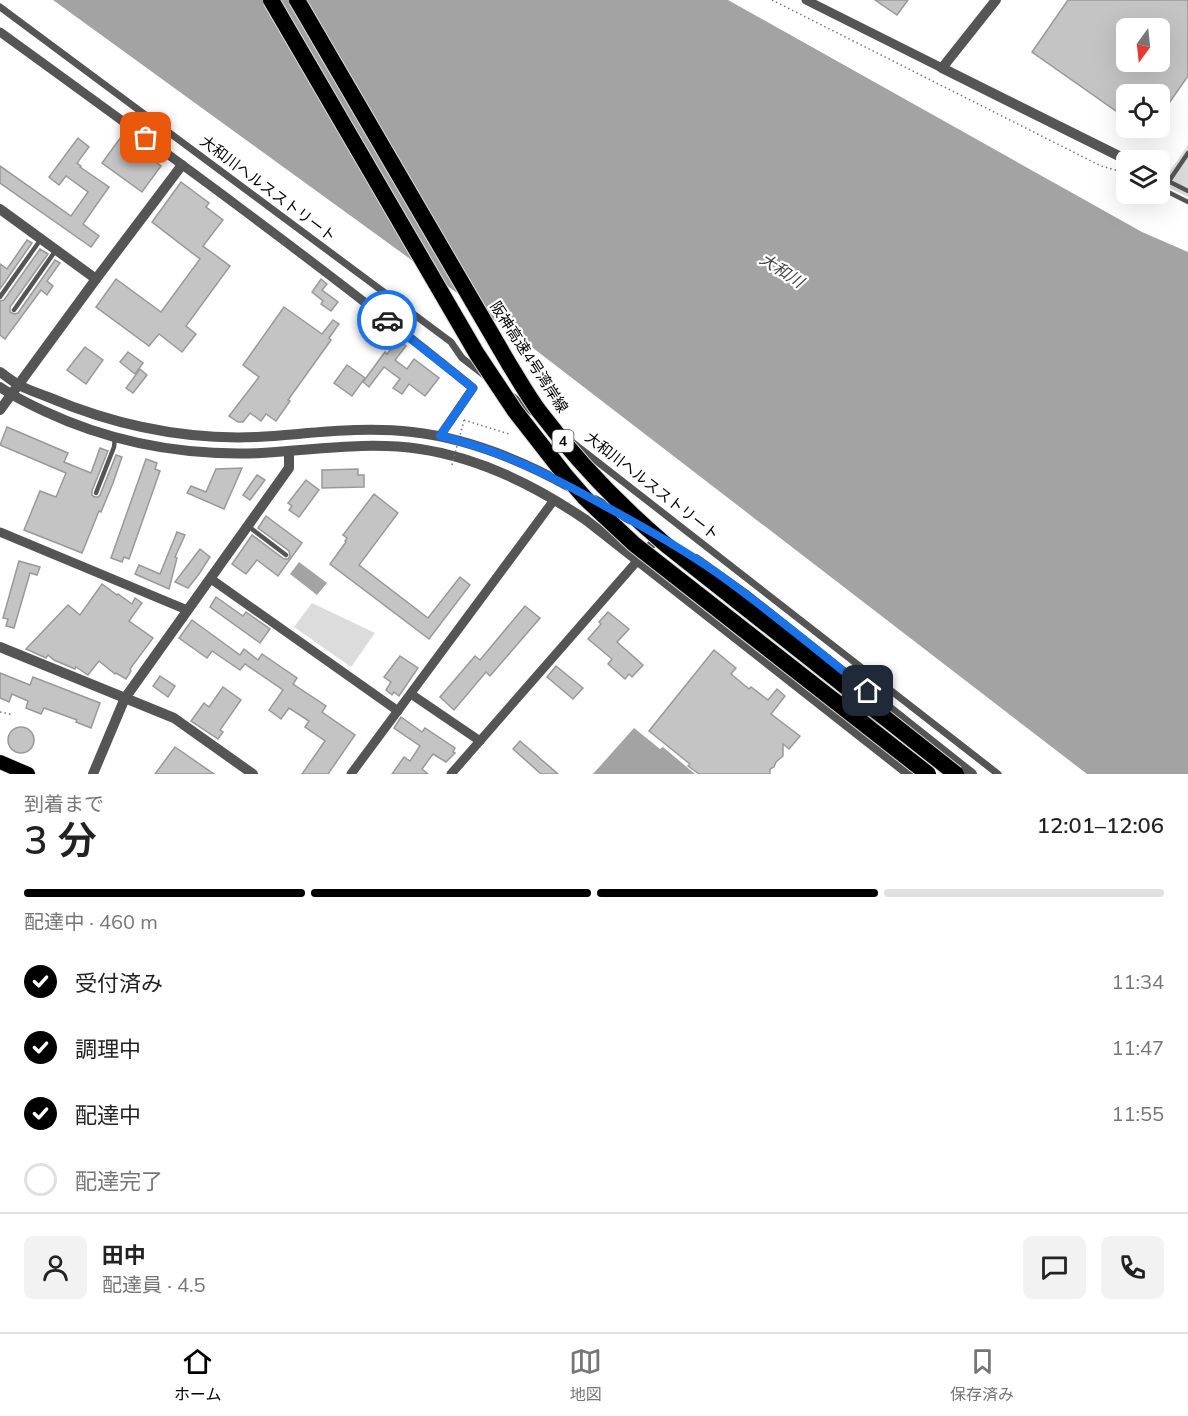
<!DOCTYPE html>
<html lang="ja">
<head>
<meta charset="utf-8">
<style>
	:root { --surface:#fff; --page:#f2f2f2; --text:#222; --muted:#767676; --line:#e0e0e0; --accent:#000 }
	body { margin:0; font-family:Mulish,"Noto Sans JP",sans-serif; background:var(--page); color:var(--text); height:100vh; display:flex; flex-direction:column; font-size:22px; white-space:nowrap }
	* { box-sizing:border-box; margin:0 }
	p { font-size:20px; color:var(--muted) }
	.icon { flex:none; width:33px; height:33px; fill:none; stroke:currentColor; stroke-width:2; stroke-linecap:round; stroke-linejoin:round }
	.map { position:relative; height:774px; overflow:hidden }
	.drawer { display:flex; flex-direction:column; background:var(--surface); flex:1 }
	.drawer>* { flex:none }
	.needle { width:39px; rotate:195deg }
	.controls { position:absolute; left:1116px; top:18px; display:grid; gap:12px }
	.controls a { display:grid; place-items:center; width:54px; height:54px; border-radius:9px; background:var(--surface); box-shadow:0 6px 24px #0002; font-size:30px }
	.pin { position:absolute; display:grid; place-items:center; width:51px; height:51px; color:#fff; margin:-26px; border-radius:12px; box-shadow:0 3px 9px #0006 }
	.courier { position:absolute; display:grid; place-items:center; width:60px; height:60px; margin:-30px; border:4px solid #1a73e8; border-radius:50%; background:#fff; color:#222; box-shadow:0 2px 8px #0007 }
	.head em { font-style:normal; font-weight:600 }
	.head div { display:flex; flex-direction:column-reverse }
	.head { display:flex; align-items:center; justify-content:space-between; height:102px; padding:0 24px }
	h1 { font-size:39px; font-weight:600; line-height:45px }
	.bar { display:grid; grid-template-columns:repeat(4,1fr); gap:9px 6px; align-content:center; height:72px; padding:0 24px }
	.bar i { height:8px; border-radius:4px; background:var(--line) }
	.bar .on { background:var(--accent) }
	.bar p { grid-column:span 4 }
	.line { display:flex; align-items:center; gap:15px; padding:0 24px; border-top:2px solid var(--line) }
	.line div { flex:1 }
	.round { display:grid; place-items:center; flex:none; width:63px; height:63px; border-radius:9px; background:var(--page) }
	ol { padding:0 24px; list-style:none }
	li { display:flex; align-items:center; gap:18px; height:66px }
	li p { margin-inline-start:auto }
	li .icon { padding:6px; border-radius:50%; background:var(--accent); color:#fff; stroke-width:4 }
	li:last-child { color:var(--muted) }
	li i { width:33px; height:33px; border:3px solid var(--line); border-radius:50% }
	.tabs { display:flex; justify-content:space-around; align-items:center; height:84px; border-top:2px solid var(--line); background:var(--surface); font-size:16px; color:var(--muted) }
	.tabs a { display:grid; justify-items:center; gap:3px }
	.tabs .on { color:var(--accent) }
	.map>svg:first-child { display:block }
	.green { fill:#dcdcdc }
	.water { fill:#a3a3a3 }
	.building { fill:#c4c4c4; stroke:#999; stroke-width:1.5; fill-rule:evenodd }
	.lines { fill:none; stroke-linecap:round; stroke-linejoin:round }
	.primary-casing { stroke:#dbdbdb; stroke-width:15 }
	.path { stroke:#777; stroke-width:1.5; stroke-dasharray:1.5 3; stroke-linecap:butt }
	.service { stroke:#555; stroke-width:4.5 }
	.pedestrian { stroke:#555; stroke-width:7 }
	.minor { stroke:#555; stroke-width:9 }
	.tertiary { stroke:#555; stroke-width:10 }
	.primary { stroke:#000; stroke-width:14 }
	.tram { stroke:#000; stroke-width:1.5 }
	.motorway-bridge-casing { stroke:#dbdbdb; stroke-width:18; stroke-linecap:butt }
	.path-bridge { stroke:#777; stroke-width:1.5; stroke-dasharray:1.5 3; stroke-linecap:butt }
	.motorway-bridge { stroke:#000; stroke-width:16 }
	.done { stroke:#595959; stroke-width:6; stroke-dasharray:0 10.8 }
	.route { stroke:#1a73e8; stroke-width:8 }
	.labels { text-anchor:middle; stroke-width:4.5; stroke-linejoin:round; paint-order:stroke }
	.shield { fill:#fff; stroke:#4c4c4c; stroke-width:1.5 }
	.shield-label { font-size:14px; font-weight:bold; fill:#000 }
	.street-label { font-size:15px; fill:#000; stroke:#fff }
	.water-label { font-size:16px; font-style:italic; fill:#444; stroke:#fff }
</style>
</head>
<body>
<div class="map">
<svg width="1188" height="774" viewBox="0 0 1188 774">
	<rect width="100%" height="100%" fill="#fff"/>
	<g class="green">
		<path d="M1188 145V197L1161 184Z"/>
		<path d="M312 603 375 633 351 667 294 627Z"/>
	</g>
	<g class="water">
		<path d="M53 0H728L1142 232 1188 252V774H1087L533 348Z"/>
		<path d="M299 562 327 583 317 595 290 574Z"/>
		<path d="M634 728 660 749 663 747 695 774H593Z"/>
	</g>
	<g class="building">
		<path d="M875 0H908L897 15Z"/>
		<path d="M1068 0H1188V76L1160 116V94H1126V118L1032 52ZM1126 28H1160V62H1126Z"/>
		<path d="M121 137 161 166 142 192 102 163Z"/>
		<path d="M78 138 89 147 77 163 81 166 80 167 109 187 83 224 99 236 91 247 0 183V166L71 216 88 192 66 176 59 185 49 177Z"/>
		<path d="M181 182 209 203 206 207 223 220 203 246 230 266 186 326 196 334 182 352 159 334 149 346 96 307 116 279 161 312 200 259 152 222Z"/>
		<path d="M27 240 32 243 0 289V264L7 269Z"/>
		<path d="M40 249 48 254 10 307V312L14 314 18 313 55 260 60 263 47 281 53 286 47 295 41 290 5 339 0 335V301L4 300Z"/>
		<path d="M321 279 327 284 322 290 338 302 331 311 321 304 323 301 312 292Z"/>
		<path d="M284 307 322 334 333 320 339 324 329 338 331 340 288 400 290 401 276 421 266 414 261 421 250 413 243 422H238L229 416 259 377 243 365Z"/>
		<path d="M398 340 406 346 395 360 407 369 414 359 439 378 425 396 409 384 402 394 393 388 400 379 384 367 369 387 363 382 385 352 387 354Z"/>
		<path d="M85 347 103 360 86 384 67 370Z"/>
		<path d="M128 352 143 363 135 374 120 362Z"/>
		<path d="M347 365 365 378 352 396 334 383Z"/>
		<path d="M140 369 147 375 133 393 126 388Z"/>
		<path d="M7 427 68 453 64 462 91 473 100 448 108 451 92 491V495L95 497H98L100 495 116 455 122 457 113 483 101 512 99 511 82 553 24 530 40 491 56 497 66 473 0 445Z"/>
		<path d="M146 459 157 463 155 469 160 471 129 559 124 557 122 562 111 558Z"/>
		<path d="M242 468 224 509 187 493 191 486 206 492 216 469Z"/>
		<path d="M358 469V475H364V487L322 488V470Z"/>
		<path d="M257 475 265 480 250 500 243 495Z"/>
		<path d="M306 480 319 490 299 517 289 510 292 506 288 503Z"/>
		<path d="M374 494 398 513 359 565 428 618 460 577 470 585 429 639 330 564 346 542 345 541 347 538 343 535Z"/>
		<path d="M266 516 302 543 278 576 257 560 246 574 232 564 252 535 284 559H288L290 556 289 551 258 528Z"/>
		<path d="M177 532 185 535 175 557 177 558 169 589 135 574 139 565 160 574Z"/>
		<path d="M200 549 210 557 199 574 188 588 175 582Z"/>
		<path d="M19 561 40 567 37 575 30 573 14 628 6 626 8 619 3 618Z"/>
		<path d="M102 584 117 595 118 594 132 604 135 598 142 603 129 621 153 638 130 669 131 671 126 679 116 673 115 674 99 661 88 675 76 667 75 669 54 660 48 655 46 658 26 649 68 605 80 615Z"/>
		<path d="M216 597 243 616 246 612 270 629 260 643 210 607Z"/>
		<path d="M525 606 540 618 490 676 486 672 454 710 440 697 475 656 480 660Z"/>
		<path d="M608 612 629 629 617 642 643 665 632 677 629 674 625 679 608 664 612 659 588 639 601 624 599 622Z"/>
		<path d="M192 620 240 655 244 649 258 660 262 654 297 678 293 684 326 706 322 712 355 735 328 774H302L325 741 305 727 309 721 289 708 281 719 269 710 283 690 245 664 240 670 212 651 207 658 179 638Z"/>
		<path d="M714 650 736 668 731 674 749 689 751 687 768 700 777 689 785 696 771 714 800 736 789 749 783 744V756L776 762 774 767 770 769V774H699L688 766 690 764 649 731Z"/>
		<path d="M400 656 418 668 399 696 394 692 392 695 386 690 391 682 384 677Z"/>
		<path d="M556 666 583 688 573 699 547 677Z"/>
		<path d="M0 673 30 685 33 677 100 703 91 728 76 722 77 720 44 708 41 714 26 708 28 701 12 694 9 702 0 698Z"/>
		<path d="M160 676 175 686 168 697 153 686Z"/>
		<path d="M223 687 241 700 220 730 223 732 218 739 191 721 204 703 209 707Z"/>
		<path d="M401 717 422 732 425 728 455 748 453 752 455 753 446 762 433 754 422 769 428 774H392L404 757 410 761 420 746 394 728Z"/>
		<circle cx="21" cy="740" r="13"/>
		<path d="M520 741 558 774H541L513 749Z"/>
		<path d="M175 747 214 774H155Z"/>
	</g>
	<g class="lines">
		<g class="primary-casing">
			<path id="primary" d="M0 762 28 774"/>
		</g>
		<g class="path">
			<path d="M772 0 1101 166 1126 173"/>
			<path d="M464 420 509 434"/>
			<path d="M0 712 10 714 11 711"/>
		</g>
		<g class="service">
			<path d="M1166 180 1188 191"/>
			<path d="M1169 181 1188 153"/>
			<path d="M1160 188 1188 202"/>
			<path d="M0 297 41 239"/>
			<path d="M14 310 56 250"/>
			<path d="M96 493 114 447 115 437"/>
			<path d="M248 526 286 555"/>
		</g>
		<g class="pedestrian">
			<path d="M0 7 451 342 462 358 484 375"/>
			<path d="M512 396 532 412"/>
			<path d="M572 442 998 774"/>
		</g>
		<g class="minor">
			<path d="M806 0 942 68"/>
			<path d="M0 32C160 148 320 264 473 388L440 436"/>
			<path d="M0 532 187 610"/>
			<path d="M211 579 398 711"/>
			<path d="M411 694 480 741"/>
			<path d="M351 774 554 500"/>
			<path d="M451 774 659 536"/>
		</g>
		<g class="tertiary">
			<path d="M996 0 942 68 1127 160"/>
			<path d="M1160 177 1165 179"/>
			<path d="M0 209 96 279"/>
			<path d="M0 372C6 376 12 381 19 385 28 390 38 393 48 397 114 425 185 440 257 437 309 434 360 426 412 432 468 438 521 460 570 487"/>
			<path d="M0 387C14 397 29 404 44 411 112 443 187 456 261 453 315 450 367 441 420 449 481 458 536 486 586 520L909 774"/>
			<path d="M0 410 96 279 182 165"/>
			<path d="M595 500 631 520"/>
			<path d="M696 559 745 594 972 774"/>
			<path d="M0 647 174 718 253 774"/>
			<path d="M93 774 125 698 289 468V451"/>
		</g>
		<use href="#primary" class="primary"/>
		<path class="tram" d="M0 763 24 774"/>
		<g class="motorway-bridge-casing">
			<g id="motorway-bridge">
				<path d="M271 0 477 354 515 411 565 475 585 498 634 544 928 774"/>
				<path d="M297 0 509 364C519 380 528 396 539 411 576 460 618 504 665 544L956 774"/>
			</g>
		</g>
		<path class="path-bridge" d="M452 465 464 420"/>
		<use href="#motorway-bridge" class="motorway-bridge"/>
	</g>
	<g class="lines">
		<path class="done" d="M146 138 387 320"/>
		<path class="route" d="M387 320 473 388 440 436C500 450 550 475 603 505 642 526 680 547 717 573 769 610 818 651 868 691"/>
	</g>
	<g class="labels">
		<rect class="shield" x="552.5" y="430" width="21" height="22" rx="4.5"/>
		<g class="shield-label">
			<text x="563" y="446">4</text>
		</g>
		<g class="street-label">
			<text transform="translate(268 189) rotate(37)" y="5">大和川ヘルスストリート</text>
			<text transform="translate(529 357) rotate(57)" y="5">阪神高速4号湾岸線</text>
			<text transform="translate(652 486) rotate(38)" y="5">大和川ヘルスストリート</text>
		</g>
		<g class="water-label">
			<text transform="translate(782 270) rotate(33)" y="6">大和川</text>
		</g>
	</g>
</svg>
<div class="controls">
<a><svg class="needle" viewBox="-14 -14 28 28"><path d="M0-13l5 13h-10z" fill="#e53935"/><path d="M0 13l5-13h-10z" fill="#767676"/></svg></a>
<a><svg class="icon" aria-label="locate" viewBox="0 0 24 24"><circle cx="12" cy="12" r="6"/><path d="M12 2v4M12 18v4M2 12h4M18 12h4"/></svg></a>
<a><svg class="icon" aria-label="layers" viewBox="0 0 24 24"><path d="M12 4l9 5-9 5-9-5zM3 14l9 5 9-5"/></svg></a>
</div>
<div class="pin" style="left:146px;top:138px;background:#ea580c"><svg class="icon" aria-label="bag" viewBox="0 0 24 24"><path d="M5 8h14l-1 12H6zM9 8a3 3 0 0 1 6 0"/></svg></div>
<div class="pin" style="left:868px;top:691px;background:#1f2937"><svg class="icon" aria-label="home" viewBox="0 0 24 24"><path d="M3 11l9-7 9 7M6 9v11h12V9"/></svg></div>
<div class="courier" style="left:387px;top:320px"><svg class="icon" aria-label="car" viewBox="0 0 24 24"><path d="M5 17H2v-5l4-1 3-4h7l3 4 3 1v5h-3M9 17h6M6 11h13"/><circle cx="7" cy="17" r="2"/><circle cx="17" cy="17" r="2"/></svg></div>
</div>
<section class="drawer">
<div class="head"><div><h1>3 分</h1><p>到着まで</p></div><em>12:01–12:06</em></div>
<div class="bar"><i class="on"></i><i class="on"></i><i class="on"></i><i></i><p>配達中 · 460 m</p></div>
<ol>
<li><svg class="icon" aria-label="check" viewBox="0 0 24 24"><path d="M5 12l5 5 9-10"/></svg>受付済み<p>11:34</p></li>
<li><svg class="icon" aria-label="check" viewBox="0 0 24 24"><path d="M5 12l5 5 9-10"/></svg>調理中<p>11:47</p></li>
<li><svg class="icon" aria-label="check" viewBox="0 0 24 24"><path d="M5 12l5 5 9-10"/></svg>配達中<p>11:55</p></li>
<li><i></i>配達完了</li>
</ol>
<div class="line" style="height:108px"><a class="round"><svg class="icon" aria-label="person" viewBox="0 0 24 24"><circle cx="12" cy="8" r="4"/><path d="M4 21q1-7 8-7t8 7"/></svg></a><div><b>田中</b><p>配達員 · 4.5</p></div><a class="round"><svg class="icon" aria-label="chat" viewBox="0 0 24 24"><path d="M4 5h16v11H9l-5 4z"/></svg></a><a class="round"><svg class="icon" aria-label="phone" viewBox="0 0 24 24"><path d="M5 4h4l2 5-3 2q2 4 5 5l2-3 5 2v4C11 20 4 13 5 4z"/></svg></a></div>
</section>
<nav class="tabs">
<a class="on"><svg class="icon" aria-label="home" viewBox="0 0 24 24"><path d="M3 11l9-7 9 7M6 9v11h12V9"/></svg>ホーム</a>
<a><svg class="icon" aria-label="map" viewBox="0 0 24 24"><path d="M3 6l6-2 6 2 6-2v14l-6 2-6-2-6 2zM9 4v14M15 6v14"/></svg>地図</a>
<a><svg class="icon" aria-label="saved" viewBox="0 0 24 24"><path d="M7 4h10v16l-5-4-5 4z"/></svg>保存済み</a>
</nav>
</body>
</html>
